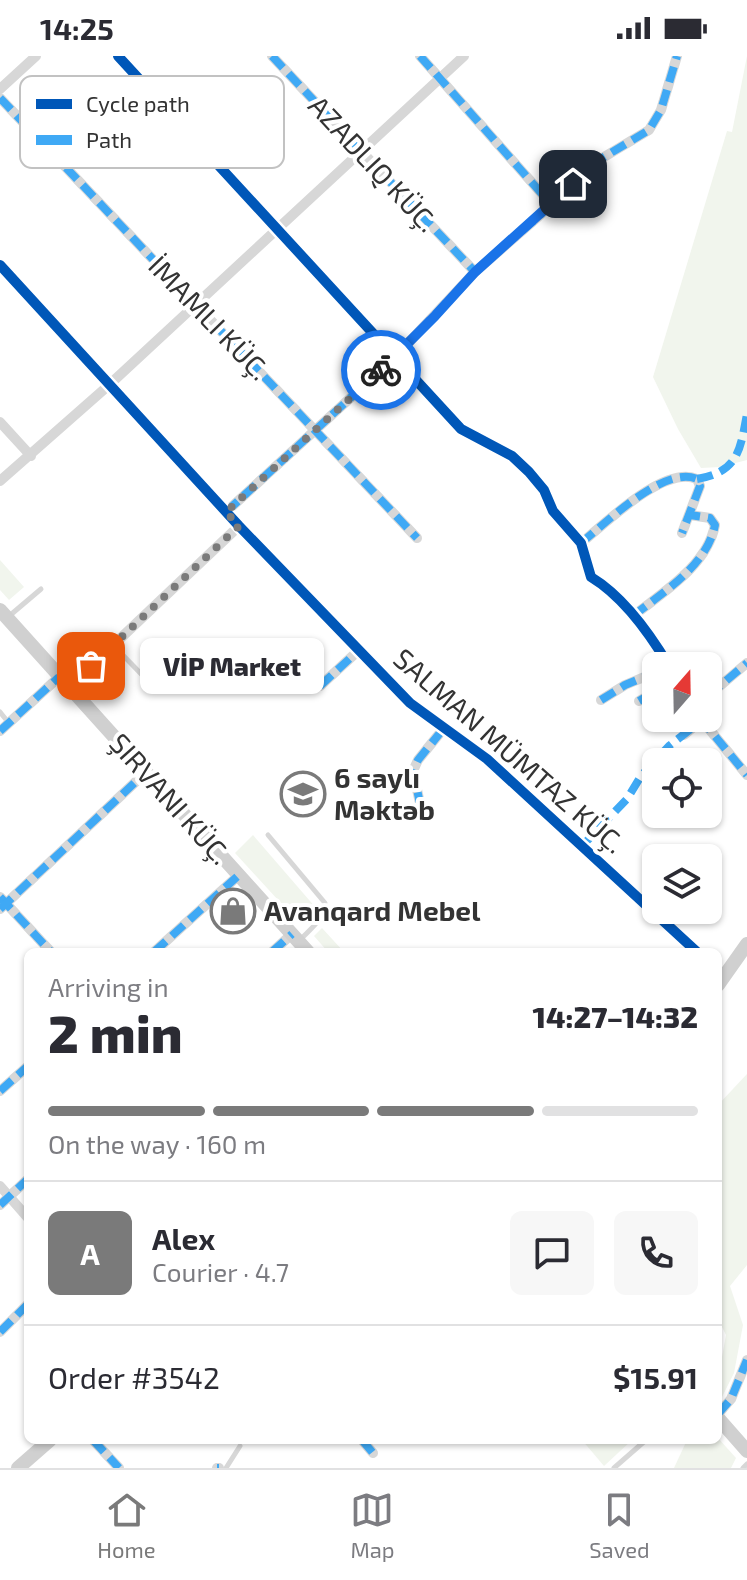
<!DOCTYPE html>
<html lang="en">
<head>
<meta charset="utf-8">
<style>
	:root { --surface:#fff; --page:#f7f7f7; --text:#2b2b33; --muted:#7c7c81; --line:#e1e1e2; --accent:#7a7a7a }
	body { margin:0; font-family:"Exo 2",sans-serif; background:var(--page); color:var(--text); height:100vh; display:flex; flex-direction:column; font-size:30px; white-space:nowrap }
	* { box-sizing:border-box; margin:0 }
	p { font-size:26px; color:var(--muted) }
	.icon { flex:none; width:44px; height:44px; fill:none; stroke:currentColor; stroke-width:2; stroke-linecap:round; stroke-linejoin:round }
	.map { position:relative; flex:1; overflow:hidden }
	.side { position:absolute; left:24px; top:892px; width:698px; height:496px; display:flex; flex-direction:column; background:var(--surface); border-radius:12px; box-shadow:0 2px 6px #0004 }
	.side>* { flex:none }
	.needle { width:52px; rotate:20deg }
	.tools { position:absolute; left:642px; top:596px; display:grid; gap:16px }
	.tools a { display:grid; place-items:center; width:80px; height:80px; border-radius:12px; background:var(--surface); box-shadow:0 2px 6px #0004; font-size:40px }
	.pin { position:absolute; display:grid; place-items:center; width:68px; height:68px; color:#fff; margin:-34px; border-radius:16px; box-shadow:0 4px 12px #0006 }
	.courier { position:absolute; display:grid; place-items:center; width:80px; height:80px; margin:-40px; border:6px solid #1a73e8; border-radius:50%; background:#fff; color:#222; box-shadow:0 2px 10px #0007 }
	.bubble { position:absolute; height:56px; border-radius:12px; background:var(--surface); box-shadow:0 2px 6px #0004; font-size:26px; font-weight:800; line-height:56px; text-align:center }
	.head em { font-style:normal; font-weight:800 }
	.head div { display:flex; flex-direction:column-reverse }
	.head { display:flex; align-items:center; justify-content:space-between; height:136px; padding:0 24px }
	h1 { font-size:52px; font-weight:800; line-height:60px }
	.bar { display:grid; grid-template-columns:repeat(4,1fr); gap:12px 8px; align-content:center; height:96px; padding:0 24px }
	.bar i { height:10px; border-radius:6px; background:var(--line) }
	.bar .active { background:var(--accent) }
	.bar p { grid-column:span 4 }
	.line { display:flex; align-items:center; gap:20px; padding:0 24px; border-top:2px solid var(--line) }
	.line div { flex:1 }
	.round { display:grid; place-items:center; flex:none; width:84px; height:84px; border-radius:12px; background:var(--page) }
	.status { display:flex; justify-content:space-between; align-items:center; height:56px; padding:0 40px; background:var(--surface); direction:ltr }
	.status svg { height:22px; fill:currentColor }
	.tab-bar { display:flex; justify-content:space-around; align-items:center; height:112px; border-top:2px solid var(--line); background:var(--surface); font-size:22px; color:var(--muted) }
	.tab-bar a { display:grid; justify-items:center; gap:4px }
	.tab-bar .active { color:var(--accent) }
	.map>svg:first-child { display:block }
	.green { fill:#f1f5ed }
	.lines { fill:none; stroke-linecap:round; stroke-linejoin:round }
	.lane { stroke:#d7d7d7; stroke-width:5 }
	.street { stroke:#d7d7d7; stroke-width:10 }
	.secondary { stroke:#d0d0d0; stroke-width:14 }
	.quiet { stroke:#3fa9f5; stroke-width:8; stroke-dasharray:16 8; stroke-linecap:butt }
	.cycleway-casing { stroke:#fff; stroke-width:15 }
	.cycleway { stroke:#0057b8; stroke-width:10 }
	.done { stroke:#7a7a7a; stroke-width:8; stroke-dasharray:0 14.4 }
	.route { stroke:#1a73e8; stroke-width:10 }
	.labels { text-anchor:middle; stroke-width:8; stroke-linejoin:round; paint-order:stroke }
	.street-label { font-size:28px; fill:#333; stroke:#fff }
	.poi-label { font-size:28px; font-weight:bold; fill:#333; stroke:#fff; text-anchor:start }
	.key { fill:#fff; stroke:#c2c2c2; stroke-width:2 }
	.key-label { font-size:22px; fill:#333 }
</style>
</head>
<body>
<div class="status"><b>14:25</b><svg viewBox="0 0 49 12"><path d="M0 12V9h3v3zM5 12V6h3v6zM10 12V3h3v9zM15 12V0h3v12zM26 1h20v11H26zM47 4h2v5h-2z"/></svg></div>
<div class="map">
<svg width="747" height="1412" viewBox="0 0 747 1412">
	<rect width="100%" height="100%" fill="#fff"/>
	<g class="green">
		<path d="M747 0V404L720 411 701 412 678 373 653 321 727 75 732 76Z"/>
		<path d="M0 504 24 531 9 544 0 534Z"/>
		<path d="M253 779 316 852 300 868 235 797Z"/>
		<path d="M322 872 344 896H328L314 880Z"/>
		<path d="M747 1018V1209L730 1230 743 1269 734 1317 722 1341 718 1336V1303L722 1301 726 1279 718 1263V1049Z"/>
		<path d="M718 1382 736 1402 731 1412H674L687 1384Z"/>
		<path d="M582 1384H632L604 1410Z"/>
	</g>
	<g class="lines">
		<g class="lane">
			<path d="M8 561 41 533"/>
			<path d="M114 590 148 625 154 628 180 611"/>
			<path d="M0 656 8 666"/>
			<path d="M268 779 325 847C325 863 310 873 299 885"/>
			<path d="M226 1412 240 1390"/>
			<path d="M614 1412 646 1384"/>
			<path d="M743 1412 747 1408"/>
		</g>
		<g class="street">
			<path d="M118 0 461 373 512 400 529 416 544 434 553 455 581 487 591 521C624 541 650 578 669 610"/>
			<path d="M272 0 475 216"/>
			<path d="M420 0 551 148"/>
			<path d="M0 33 36 0"/>
			<path d="M0 42 417 482"/>
			<path d="M0 209 239 470 410 647 487 703 697 896"/>
			<path d="M0 366 31 400"/>
			<path d="M0 425 109 329 464 0"/>
			<path d="M226 456 395 301 475 216 538 161 594 107 649 74 661 54 677 0"/>
			<path d="M581 487C606 467 664 409 697 423L700 430 682 477"/>
			<path d="M633 560C663 536 707 510 715 469L710 462 690 459"/>
			<path d="M320 630 359 594"/>
			<path d="M69 631 239 470"/>
			<path d="M708 640 747 607"/>
			<path d="M601 644 625 629 656 616"/>
			<path d="M639 645 656 635"/>
			<path d="M700 662 747 719"/>
			<path d="M0 675 59 621"/>
			<path d="M684 679 701 665"/>
			<path d="M421 752 413 715 418 704 444 672"/>
			<path d="M0 841 51 896"/>
			<path d="M0 853 145 717"/>
			<path d="M154 896 239 819"/>
			<path d="M272 896 292 878"/>
			<path d="M0 1035 28 1010"/>
			<path d="M0 1130 28 1162"/>
			<path d="M0 1149 28 1123"/>
			<path d="M0 1276 28 1248"/>
			<path d="M718 1358 731 1343 747 1304"/>
			<path d="M93 1384 119 1412"/>
			<path d="M362 1384 373 1397"/>
			<path d="M217 1412H219"/>
		</g>
		<g class="secondary">
			<path d="M0 554 308 896"/>
			<path d="M718 929 747 888"/>
			<path d="M718 1362 747 1395"/>
			<path d="M18 1412 50 1384"/>
		</g>
		<g class="quiet">
			<path d="M272 0 475 216"/>
			<path d="M420 0 551 148"/>
			<path d="M0 42 417 482"/>
			<path d="M697 423C738 416 740 395 747 358"/>
			<path d="M226 456 395 301 475 216 538 161 594 107 649 74 661 54 677 0"/>
			<path d="M581 487C606 467 664 409 697 423L700 430 682 477"/>
			<path d="M633 560C663 536 707 510 715 469L710 462 690 459"/>
			<path d="M320 630 359 594"/>
			<path d="M708 640 747 607"/>
			<path d="M601 644 625 629 656 616"/>
			<path d="M639 645 656 635"/>
			<path d="M700 662 747 719"/>
			<path d="M0 675 59 621"/>
			<path d="M421 752 413 715 418 704 444 672"/>
			<path d="M582 790 627 743 641 720 669 690 701 665"/>
			<path d="M0 841 51 896"/>
			<path d="M0 853 145 717"/>
			<path d="M154 896 239 819"/>
			<path d="M272 896 292 878"/>
			<path d="M0 1035 28 1010"/>
			<path d="M0 1149 28 1123"/>
			<path d="M0 1276 28 1248"/>
			<path d="M718 1358 731 1343 747 1304"/>
			<path d="M93 1384 119 1412"/>
			<path d="M362 1384 373 1397"/>
			<path d="M217 1412H219"/>
		</g>
		<g class="cycleway-casing">
			<g id="cycleway">
				<path d="M118 0 461 373 512 400 529 416 544 434 553 455 581 487 591 521C624 541 650 578 669 610"/>
				<path d="M0 209 239 470 410 647 487 703 697 896"/>
			</g>
		</g>
		<use href="#cycleway" class="cycleway"/>
	</g>
	<g class="lines">
		<path class="done" d="M91 610 239 470 226 456 381 314"/>
		<path class="route" d="M381 314 435 260 475 216 573 128"/>
	</g>
	<defs>
		<g id="school-ring" transform="scale(2.3)"><circle r="9.5" fill="#fff" stroke="#7a7a7a" stroke-width="1.5"/><path d="M0-5L7-2L0 1L-7-2ZM-4 1L0 2.5L4 1V4Q0 6-4 4Z" fill="#7a7a7a"/></g>
		<g id="shop-ring" transform="scale(2.3)"><circle r="9.5" fill="#fff" stroke="#7a7a7a" stroke-width="1.5"/><path d="M-5-2.5h2.3a2.7 3.5 0 0 1 5.4 0H5L5.5 6h-11ZM-1.5-2.5h3a1.5 2.3 0 0 0-3 0Z" fill="#7a7a7a"/></g>
	</defs>
	<g fill-rule="evenodd">
		<use href="#school-ring" x="303" y="738"/>
		<use href="#shop-ring" x="233" y="855"/>
	</g>
	<g class="labels">
		<g class="street-label">
			<text transform="translate(373 108) rotate(47)" y="10">AZADLIQ KÜÇ.</text>
			<text transform="translate(209 262) rotate(46)" y="10">İMAMLI KÜÇ.</text>
			<text transform="translate(509 695) rotate(41)" y="10">SALMAN MÜMTAZ KÜÇ.</text>
			<text transform="translate(170 743) rotate(48)" y="10">ŞIRVANI KÜÇ.</text>
		</g>
		<g class="poi-label">
			<text x="334" y="732">6 saylı<tspan x="334" dy="32">Məktəb</tspan></text>
			<text x="264" y="865">Avanqard Mebel</text>
		</g>
	</g>
	<rect x="20" y="20" width="264" height="92" rx="12" class="key"/>
	<rect x="36" y="43" width="36" height="10" fill="#0057b8"/>
	<rect x="36" y="79" width="36" height="10" fill="#3fa9f5"/>
	<g class="key-label">
		<text x="86" y="56">Cycle path</text>
		<text x="86" y="92">Path</text>
	</g>
</svg>
<div class="tools">
<a><svg class="needle" viewBox="-14 -14 28 28"><path d="M0-13l5 13h-10z" fill="#e53935"/><path d="M0 13l5-13h-10z" fill="#7c7c81"/></svg></a>
<a><svg class="icon" aria-label="locate" viewBox="0 0 24 24"><circle cx="12" cy="12" r="6"/><path d="M12 2v4M12 18v4M2 12h4M18 12h4"/></svg></a>
<a><svg class="icon" aria-label="layers" viewBox="0 0 24 24"><path d="M12 4l9 5-9 5-9-5zM3 14l9 5 9-5"/></svg></a>
</div>
<div class="pin" style="left:91px;top:610px;background:#ea580c"><svg class="icon" aria-label="bag" viewBox="0 0 24 24"><path d="M5 8h14l-1 12H6zM9 8a3 3 0 0 1 6 0"/></svg></div>
<div class="pin" style="left:573px;top:128px;background:#1f2937"><svg class="icon" aria-label="home" viewBox="0 0 24 24"><path d="M3 11l9-7 9 7M6 9v11h12V9"/></svg></div>
<div class="courier" style="left:381px;top:314px"><svg class="icon" aria-label="bike" viewBox="0 0 24 24"><circle cx="6" cy="16" r="4"/><circle cx="18" cy="16" r="4"/><path d="M6 16l4-8h5l3 8M10 8l3 8H6M13 5h3"/></svg></div>
<div class="bubble" style="left:140px;top:582px;width:184px">VİP Market</div>
<section class="side">
<div class="head"><div><h1>2 min</h1><p>Arriving in</p></div><em>14:27–14:32</em></div>
<div class="bar"><i class="active"></i><i class="active"></i><i class="active"></i><i></i><p>On the way · 160 m</p></div>
<div class="line" style="height:144px"><b class="round" style="background:var(--accent);color:#fff">A</b><div><b>Alex</b><p>Courier · 4.7</p></div><a class="round"><svg class="icon" aria-label="chat" viewBox="0 0 24 24"><path d="M4 5h16v11H9l-5 4z"/></svg></a><a class="round"><svg class="icon" aria-label="phone" viewBox="0 0 24 24"><path d="M5 4h4l2 5-3 2q2 4 5 5l2-3 5 2v4C11 20 4 13 5 4z"/></svg></a></div>
<div class="line" style="height:104px"><div>Order #3542</div><b>$15.91</b></div>
</section>
</div>
<nav class="tab-bar">
<a class="active"><svg class="icon" aria-label="home" viewBox="0 0 24 24"><path d="M3 11l9-7 9 7M6 9v11h12V9"/></svg>Home</a>
<a><svg class="icon" aria-label="map" viewBox="0 0 24 24"><path d="M3 6l6-2 6 2 6-2v14l-6 2-6-2-6 2zM9 4v14M15 6v14"/></svg>Map</a>
<a><svg class="icon" aria-label="saved" viewBox="0 0 24 24"><path d="M7 4h10v16l-5-4-5 4z"/></svg>Saved</a>
</nav>
</body>
</html>
